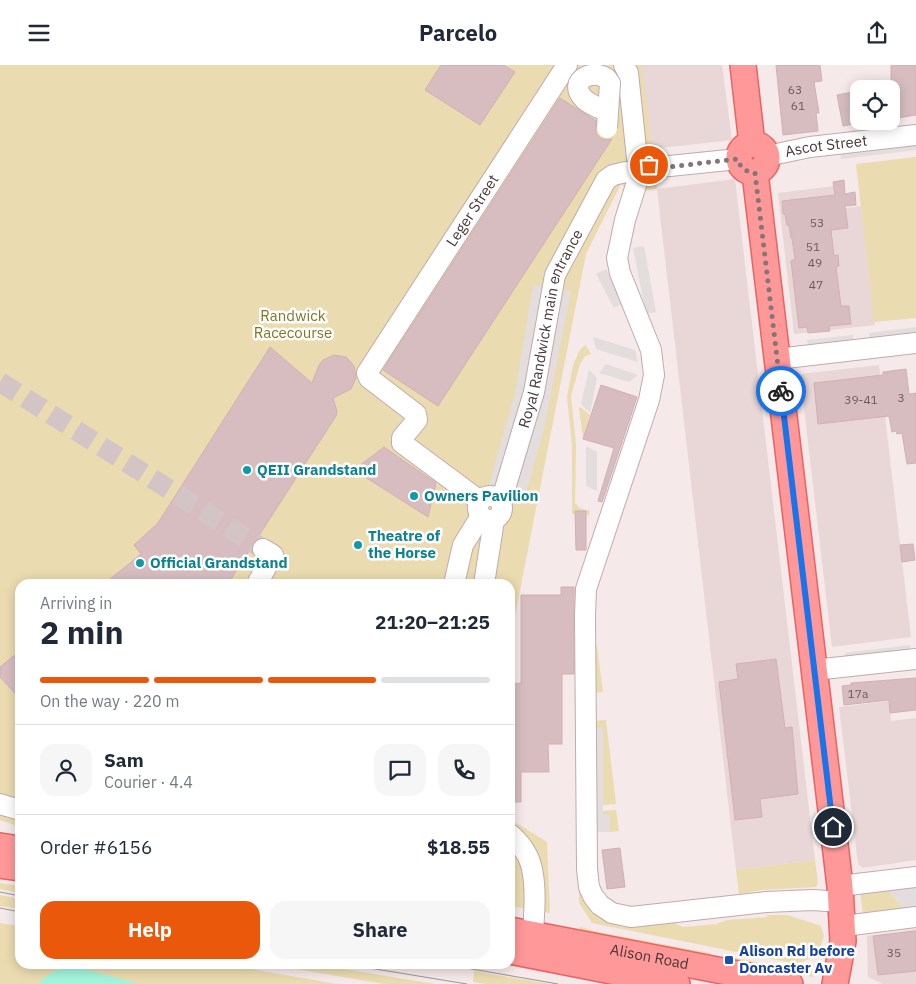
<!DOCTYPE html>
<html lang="en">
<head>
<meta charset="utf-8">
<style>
	:root { --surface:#fff; --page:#f6f6f7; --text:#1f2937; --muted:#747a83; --line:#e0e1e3; --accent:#ea580c }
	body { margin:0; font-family:"IBM Plex Sans",sans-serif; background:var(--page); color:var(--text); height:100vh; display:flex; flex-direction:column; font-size:19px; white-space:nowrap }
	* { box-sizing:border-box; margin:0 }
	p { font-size:16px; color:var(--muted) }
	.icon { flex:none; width:28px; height:28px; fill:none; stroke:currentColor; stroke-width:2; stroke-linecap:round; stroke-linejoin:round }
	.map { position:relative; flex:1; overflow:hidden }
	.panel { position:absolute; left:15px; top:514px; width:500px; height:390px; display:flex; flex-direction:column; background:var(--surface); border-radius:15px; box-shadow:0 2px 12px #0003 }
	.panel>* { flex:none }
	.tools { position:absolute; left:850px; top:15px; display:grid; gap:10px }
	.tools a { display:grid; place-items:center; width:50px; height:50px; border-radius:10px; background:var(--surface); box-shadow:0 2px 12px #0003; font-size:25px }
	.pin { position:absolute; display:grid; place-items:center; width:42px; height:42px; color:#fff; margin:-21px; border:2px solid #fff; border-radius:50%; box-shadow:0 1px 5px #0007 }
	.courier { position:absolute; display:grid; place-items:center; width:50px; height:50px; margin:-25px; border:4px solid #1a73e8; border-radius:50%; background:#fff; color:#222; box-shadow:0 1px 6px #0007 }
	.overview em { font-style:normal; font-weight:800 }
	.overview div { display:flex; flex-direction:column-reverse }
	.overview { display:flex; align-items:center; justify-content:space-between; height:85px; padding:0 25px }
	h1 { font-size:32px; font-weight:800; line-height:38px }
	.bar { display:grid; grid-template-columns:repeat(4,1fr); gap:8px 5px; align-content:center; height:60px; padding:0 25px }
	.bar i { height:6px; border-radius:4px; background:var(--line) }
	.bar .current { background:var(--accent) }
	.bar p { grid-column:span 4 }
	.line { display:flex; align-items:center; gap:12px; padding:0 25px; border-top:1px solid var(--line) }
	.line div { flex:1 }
	.round { display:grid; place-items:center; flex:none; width:52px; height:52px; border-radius:15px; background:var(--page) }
	.primary-button { display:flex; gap:10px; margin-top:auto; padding:10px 25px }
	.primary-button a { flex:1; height:58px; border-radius:15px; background:var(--accent); color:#fff; font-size:20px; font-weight:800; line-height:58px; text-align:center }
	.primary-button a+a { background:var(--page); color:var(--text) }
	header { display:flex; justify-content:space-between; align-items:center; height:65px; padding:0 25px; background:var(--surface); font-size:22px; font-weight:800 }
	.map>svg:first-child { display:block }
	.residential { fill:#e9d7d7 }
	.green { fill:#ebdbb0 }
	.parking { fill:#e3ddde }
	.water { fill:#a3f4db }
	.building { fill:#d7bdc0; stroke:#d2b0b4 }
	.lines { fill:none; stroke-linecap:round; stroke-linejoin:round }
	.minor-tunnel { stroke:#d3c5c6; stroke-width:20; stroke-dasharray:20 10; stroke-linecap:butt }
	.minor-casing { stroke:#c1abac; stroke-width:22 }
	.major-casing { stroke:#e96264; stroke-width:28 }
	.minor { stroke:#fff; stroke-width:20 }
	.major { stroke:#ff9898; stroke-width:25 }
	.tram { stroke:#989898; stroke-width:1 }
	.minor-bridge-casing { stroke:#c1abac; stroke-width:22; stroke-linecap:butt }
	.minor-bridge { stroke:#fff; stroke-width:20 }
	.done { stroke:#857577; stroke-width:5; stroke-dasharray:0 9 }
	.route { stroke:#1a73e8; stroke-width:6 }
	.culture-dot { fill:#0f9aa8; stroke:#fff; stroke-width:2 }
	.transit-dot { fill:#1a4fb4; stroke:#fff; stroke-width:2 }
	.labels { text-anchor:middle; stroke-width:5; stroke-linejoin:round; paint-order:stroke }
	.number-label { font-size:12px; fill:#6c585b }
	.street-label { font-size:15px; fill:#493739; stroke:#fff }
	.park-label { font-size:15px; fill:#7e7626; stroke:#fff }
	.culture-label { font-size:15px; font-weight:bold; fill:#0d838f; stroke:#fff; text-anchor:start }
	.transit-label { font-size:15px; font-weight:bold; fill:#164399; stroke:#fff; text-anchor:start }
</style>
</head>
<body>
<header><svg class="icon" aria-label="menu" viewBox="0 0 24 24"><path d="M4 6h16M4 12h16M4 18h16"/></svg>Parcelo<svg class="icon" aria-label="share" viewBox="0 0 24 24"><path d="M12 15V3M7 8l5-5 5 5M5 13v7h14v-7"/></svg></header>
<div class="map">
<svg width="916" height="919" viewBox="0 0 916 919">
	<rect width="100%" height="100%" fill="#f5e9e9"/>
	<g class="residential">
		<path d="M641 0H722L732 75 652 84Z"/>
		<path d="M735 114 815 795 736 805 657 124Z"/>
		<path d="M834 121 837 144 861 141 875 260 794 269 778 128Z"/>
		<path d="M879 300 911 572 832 582 800 309Z"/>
		<path d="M889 636 891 656 916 653V795L863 803 858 799 839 642Z"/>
		<path d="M916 864V919H883L868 912 867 871Z"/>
	</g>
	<g class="green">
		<path d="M0 0H642L657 124 630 127 621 119 586 189 510 576V519H20V762L0 755Z"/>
		<path d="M916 92V253L874 257 856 99Z"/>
		<path d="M585 280 589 285 591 289 585 291 580 299 571 331 576 380 575 438 580 443 590 446 589 450 572 449V380L567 332 573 300 580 285Z"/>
		<path d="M580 342 590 350 583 373 579 344Z"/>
		<path d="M597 581 603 627 592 628 594 582Z"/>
		<path d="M606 655 616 739 603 740V664H593V656Z"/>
		<path d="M616 745 619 766 610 767V750H603V746Z"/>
		<path d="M510 754 547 777 550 848 510 841Z"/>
		<path d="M815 795 818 818 816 822 762 825 739 829 736 805Z"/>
		<path d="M0 818 20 821V828L0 824Z"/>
		<path d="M885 821 904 845 863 850 860 825Z"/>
		<path d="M579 827H581L609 857 623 862 672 857 683 862 716 859 727 855 767 852V850H788L821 861 824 871 818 890 797 899 592 858 579 838Z"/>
		<path d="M0 830 20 834V844L0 841Z"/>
		<path d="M0 858 20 861V899H223L337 919H0Z"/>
		<path d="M581 862 598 867 711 888 710 891 582 867 579 863Z"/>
		<path d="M735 893 814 907 813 912 732 896Z"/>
		<path d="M266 899H281L302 902 303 899H313L435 919H384Z"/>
		<path d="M474 906 550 919H486L473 917Z"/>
	</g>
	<g class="parking">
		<path d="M916 76V85L841 94 840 85Z"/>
		<path d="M644 181 656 247 646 249 633 183Z"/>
		<path d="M606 204 624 238 614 243 596 209Z"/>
		<path d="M533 220 571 226 544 364 524 435 487 427 515 328Z"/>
		<path d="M916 262V272L870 277 869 268Z"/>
		<path d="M853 270 854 279 809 285 807 275Z"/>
		<path d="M593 272 635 285 638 297 596 284Z"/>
		<path d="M606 299 638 310 629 317 599 308Z"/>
		<path d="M589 305 597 313 590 348 581 339Z"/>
		<path d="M586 381 597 387V426L586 421Z"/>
		<path d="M910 580V589L846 597 845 588Z"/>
		<path d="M603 663V749L610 750V767H593V664Z"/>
		<path d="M916 817V844L904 845 885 821Z"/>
	</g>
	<path class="water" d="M65 900 76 902 140 919H38L45 912Z"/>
	<g class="building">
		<path d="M441 0H504L515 7 480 60 425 25Z"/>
		<path d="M776 0H820L822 16 814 17 819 48H816L818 66 783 70Z"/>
		<path d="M891 0H916V50L891 54Z"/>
		<path d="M859 26V58L843 61 837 30Z"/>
		<path d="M560 33 596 56V68L600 73 606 75 612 74 438 341 383 305Z"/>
		<path d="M844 115 845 129 855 127 856 140 845 141 848 163 831 165 834 191 838 190 839 201 836 202 841 241H849L851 259 829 261 830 266 808 268 807 262 799 263 791 196 795 194 792 173H791L789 160H787L785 149H783L782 136 835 130 833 117Z"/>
		<path d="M270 282 312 318 319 300 323 295 334 290 346 292 350 296 354 301 356 313 351 324 333 333 337 346 336 351 231 514 216 519H104L141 489 134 480 158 458Z"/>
		<path d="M906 304 909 329 916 328V398L907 399 902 368 897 369 896 366 892 367 889 351 818 359 814 318 883 310V307Z"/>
		<path d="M601 320 637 332 602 437 598 436 614 383 583 374Z"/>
		<path d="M384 382 436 418 428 452 354 405Z"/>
		<path d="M575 446H586V485H576Z"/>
		<path d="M913 479 915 495 902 497 900 480Z"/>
		<path d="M561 522H574V609H562V679H548L549 707H521V737H510V619L521 618V530H561Z"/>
		<path d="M20 586V634L0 612V602Z"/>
		<path d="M776 594 785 663 792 662 798 729 760 734 762 752 735 755 719 617 738 614 736 599Z"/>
		<path d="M916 613V645L890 648 889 635 844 640 842 621 851 620V618Z"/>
		<path d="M620 783 625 822 607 824 602 785Z"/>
		<path d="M916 866V906L878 910 873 871Z"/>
	</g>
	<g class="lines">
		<path class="minor-tunnel" d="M0 317 263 484"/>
		<g class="minor-casing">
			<g id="minor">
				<path d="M624 0 628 8 637 93"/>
				<path id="s1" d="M767 91 810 82 916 70"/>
				<path d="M650 103 738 94"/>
				<path d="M637 117 625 155 617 193 620 208 651 285 654 310 649 335 586 524 585 551 587 804 589 822 593 831 600 840 612 848 631 852 766 837 813 835 841 837"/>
				<path d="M777 294 916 278"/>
				<circle cx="490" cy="443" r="12"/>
				<path id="s2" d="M480 436 402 378V373L417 355 416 349 369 313 367 308 567 0"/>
				<path id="s3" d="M501 437 534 327 555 210 606 115 613 110 626 107"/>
				<path d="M261 519 258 517 273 490 263 484"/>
				<path d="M454 519 463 480 481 451"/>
				<path d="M484 519 494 455"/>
				<path d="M814 605 916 594"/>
				<path d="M0 739 20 745"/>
				<path d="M510 769C517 775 523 782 527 790 539 812 534 858 531 882"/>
				<path d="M840 821 916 812"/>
				<path d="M844 861 916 852"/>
			</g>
		</g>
		<g class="major-casing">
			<g id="major">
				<path d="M743 0 752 79"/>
				<circle cx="753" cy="93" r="14"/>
				<path d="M755 108 840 821 843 876 835 919"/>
				<path d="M0 781 20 784"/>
				<path d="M0 800 20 803"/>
				<path id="s4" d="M510 865 790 919"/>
				<path d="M510 886 677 919"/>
			</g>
		</g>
		<use href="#minor" class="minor"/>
		<use href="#major" class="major"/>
		<g class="tram">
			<path d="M0 827 20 831"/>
			<path d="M0 843 20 847"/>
			<path d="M345 899 467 919"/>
			<path d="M443 899 558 919"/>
		</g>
		<g class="minor-bridge-casing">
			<path id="minor-bridge" d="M606 46C599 43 591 40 585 35 563 14 600 0 610 18L607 63"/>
		</g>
		<use href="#minor-bridge" class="minor-bridge"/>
	</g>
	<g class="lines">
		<path class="done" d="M649 100 650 104 738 94C740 103 746 107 755 108L781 326"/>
		<path class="route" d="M781 326 833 762"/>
	</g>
	<g class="culture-dot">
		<circle cx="247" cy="405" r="5"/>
		<circle cx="414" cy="431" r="5"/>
		<circle cx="358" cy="480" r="5"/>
		<circle cx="140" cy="498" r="5"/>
	</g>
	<rect class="transit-dot" x="724" y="890" width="10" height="10" rx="2.5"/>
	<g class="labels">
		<g class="number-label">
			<text x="795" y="29">63</text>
			<text x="798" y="45">61</text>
			<text x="817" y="162">53</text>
			<text x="813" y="186">51</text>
			<text x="815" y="202">49</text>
			<text x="816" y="224">47</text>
			<text x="901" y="337">3</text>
			<text x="861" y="339">39-41</text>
			<text x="858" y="633">17a</text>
			<text x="894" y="892">35</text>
		</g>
		<g class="street-label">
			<text dy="5" stroke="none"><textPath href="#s1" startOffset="60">Ascot Street</textPath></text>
			<text dy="5" stroke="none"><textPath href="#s2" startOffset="390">Leger Street</textPath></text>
			<text dy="5" stroke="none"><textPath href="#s3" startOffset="181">Royal Randwick main entrance</textPath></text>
			<text dy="5" stroke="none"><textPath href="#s4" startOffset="142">Alison Road</textPath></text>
		</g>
		<g class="park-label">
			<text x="293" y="256">Randwick<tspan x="293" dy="17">Racecourse</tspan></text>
		</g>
		<g class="culture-label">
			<text x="257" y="410">QEII Grandstand</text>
			<text x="424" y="436">Owners Pavilion</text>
			<text x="368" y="476">Theatre of<tspan x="368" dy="17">the Horse</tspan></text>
			<text x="150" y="503">Official Grandstand</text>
		</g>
		<g class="transit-label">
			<text x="739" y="891">Alison Rd before<tspan x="739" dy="17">Doncaster Av</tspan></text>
		</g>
	</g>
</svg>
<div class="tools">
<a><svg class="icon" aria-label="locate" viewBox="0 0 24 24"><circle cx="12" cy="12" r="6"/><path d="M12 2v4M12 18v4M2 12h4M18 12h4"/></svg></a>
</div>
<div class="pin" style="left:649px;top:100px;background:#ea580c"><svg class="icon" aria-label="bag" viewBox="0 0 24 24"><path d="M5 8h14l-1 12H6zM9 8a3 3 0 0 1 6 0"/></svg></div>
<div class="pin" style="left:833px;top:762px;background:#1f2937"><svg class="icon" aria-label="home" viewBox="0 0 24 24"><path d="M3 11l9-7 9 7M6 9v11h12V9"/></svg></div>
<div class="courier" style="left:781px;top:326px"><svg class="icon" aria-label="bike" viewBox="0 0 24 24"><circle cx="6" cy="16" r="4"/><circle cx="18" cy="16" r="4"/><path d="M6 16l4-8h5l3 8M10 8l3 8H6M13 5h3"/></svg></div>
<section class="panel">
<div class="overview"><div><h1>2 min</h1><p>Arriving in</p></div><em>21:20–21:25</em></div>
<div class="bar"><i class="current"></i><i class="current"></i><i class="current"></i><i></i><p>On the way · 220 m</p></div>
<div class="line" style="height:90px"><a class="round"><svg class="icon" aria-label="person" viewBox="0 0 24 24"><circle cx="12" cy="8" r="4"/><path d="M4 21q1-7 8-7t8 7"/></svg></a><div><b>Sam</b><p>Courier · 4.4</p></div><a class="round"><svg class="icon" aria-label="chat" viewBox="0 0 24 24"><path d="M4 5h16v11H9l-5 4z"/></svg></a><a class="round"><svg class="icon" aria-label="phone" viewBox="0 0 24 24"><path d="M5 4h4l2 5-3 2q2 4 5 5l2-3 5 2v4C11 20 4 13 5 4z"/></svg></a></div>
<div class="line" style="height:65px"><div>Order #6156</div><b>$18.55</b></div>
<div class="primary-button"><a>Help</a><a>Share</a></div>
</section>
</div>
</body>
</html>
